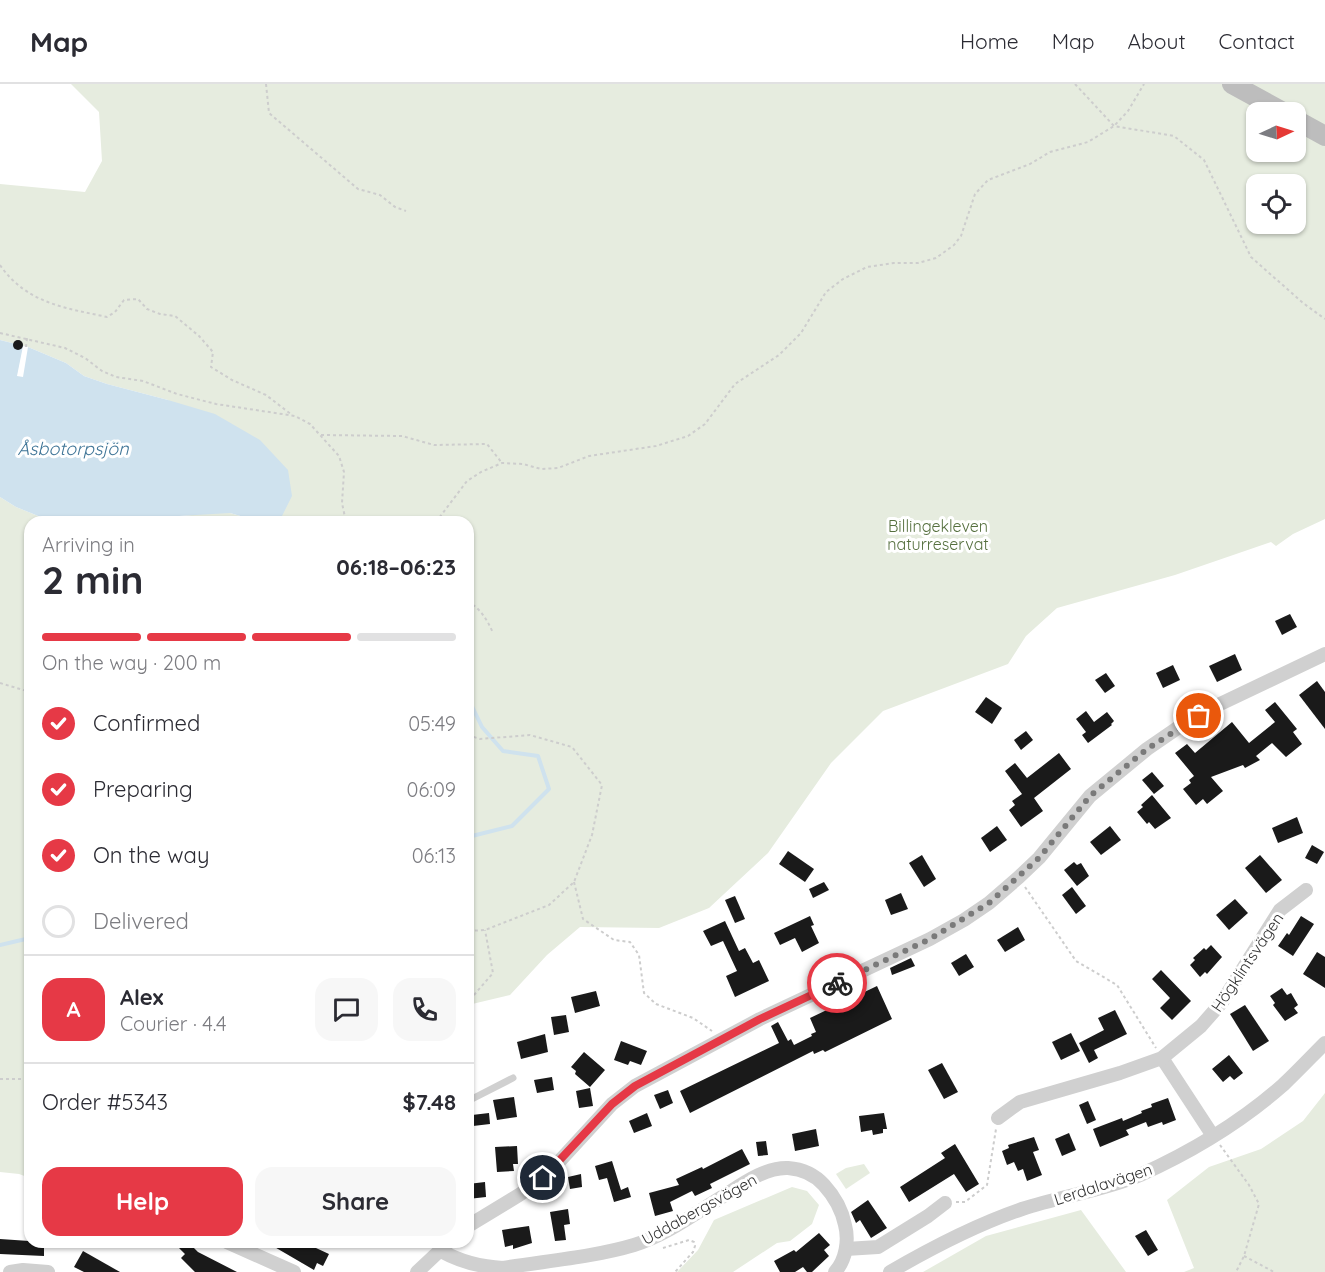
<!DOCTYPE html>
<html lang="en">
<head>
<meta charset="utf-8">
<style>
	:root { --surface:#fff; --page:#f7f7f7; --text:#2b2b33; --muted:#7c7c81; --line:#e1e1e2; --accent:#e63946 }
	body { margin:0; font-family:Quicksand,sans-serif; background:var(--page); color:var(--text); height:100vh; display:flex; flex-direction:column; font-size:22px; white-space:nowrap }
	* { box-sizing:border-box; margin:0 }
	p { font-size:20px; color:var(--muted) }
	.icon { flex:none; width:33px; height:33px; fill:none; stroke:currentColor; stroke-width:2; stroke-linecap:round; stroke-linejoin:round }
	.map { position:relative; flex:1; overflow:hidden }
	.sheet { position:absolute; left:24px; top:432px; width:450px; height:732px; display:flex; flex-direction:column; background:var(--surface); border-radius:18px; box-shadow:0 2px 4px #0004 }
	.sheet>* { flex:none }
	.needle { width:39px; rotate:86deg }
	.controls { position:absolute; left:1246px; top:18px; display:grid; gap:12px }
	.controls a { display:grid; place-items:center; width:60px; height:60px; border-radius:12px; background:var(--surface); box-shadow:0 2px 4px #0004; font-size:30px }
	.pin { position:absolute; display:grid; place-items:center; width:51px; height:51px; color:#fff; margin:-26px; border:3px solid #fff; border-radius:50%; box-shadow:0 2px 6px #0007 }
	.courier { position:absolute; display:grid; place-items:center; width:60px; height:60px; margin:-30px; border:4px solid #e63946; border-radius:50%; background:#fff; color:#222; box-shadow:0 2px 8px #0007 }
	.summary em { font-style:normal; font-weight:700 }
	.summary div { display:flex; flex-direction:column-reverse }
	.summary { display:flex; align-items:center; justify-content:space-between; height:102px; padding:0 18px }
	h1 { font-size:39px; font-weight:700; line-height:45px }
	.bar { display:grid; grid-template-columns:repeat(4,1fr); gap:9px 6px; align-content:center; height:72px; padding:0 18px }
	.bar i { height:8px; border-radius:4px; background:var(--line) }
	.bar .selected { background:var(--accent) }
	.bar p { grid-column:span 4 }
	.line { display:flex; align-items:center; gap:15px; padding:0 18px; border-top:2px solid var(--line) }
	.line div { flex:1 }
	.round { display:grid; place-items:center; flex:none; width:63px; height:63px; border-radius:18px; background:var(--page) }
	ol { padding:0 18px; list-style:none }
	li { display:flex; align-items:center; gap:18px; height:66px }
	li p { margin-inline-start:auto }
	li .icon { padding:6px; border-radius:50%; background:var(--accent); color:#fff; stroke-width:4 }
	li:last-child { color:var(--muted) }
	li i { width:33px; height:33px; border:3px solid var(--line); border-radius:50% }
	.button { display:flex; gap:12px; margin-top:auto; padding:12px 18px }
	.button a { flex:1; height:69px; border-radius:18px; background:var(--accent); color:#fff; font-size:24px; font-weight:700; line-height:69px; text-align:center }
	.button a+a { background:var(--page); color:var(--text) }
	header { display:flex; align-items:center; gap:36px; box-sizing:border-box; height:84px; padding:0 30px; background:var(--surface); border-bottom:2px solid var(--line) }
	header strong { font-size:28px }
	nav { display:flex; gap:33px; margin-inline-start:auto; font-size:21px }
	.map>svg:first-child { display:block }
	.green { fill:#e6ecdf; fill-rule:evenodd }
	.water { fill:#cfe2ee }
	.pier { fill:#fff }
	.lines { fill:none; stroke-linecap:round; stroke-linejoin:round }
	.stream { stroke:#cfe2ee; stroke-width:4 }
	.building { fill:#1a1a1a }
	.path { stroke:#cdcdcd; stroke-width:2; stroke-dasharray:3 3; stroke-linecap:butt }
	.lane { stroke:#d0d0d0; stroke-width:7 }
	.street { stroke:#d0d0d0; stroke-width:14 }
	.secondary { stroke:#bdbdbd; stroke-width:20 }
	.done { stroke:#7a7a7a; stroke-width:6; stroke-dasharray:0 10.8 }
	.route { stroke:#e63946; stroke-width:8 }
	.labels { text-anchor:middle; stroke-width:6; stroke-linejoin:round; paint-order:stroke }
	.park-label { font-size:16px; fill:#56703f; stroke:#fff }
	.street-label { font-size:16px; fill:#333; stroke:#fff }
	.water-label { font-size:18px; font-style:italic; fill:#3f7597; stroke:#fff }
</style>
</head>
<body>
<header>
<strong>Map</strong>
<nav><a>Home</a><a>Map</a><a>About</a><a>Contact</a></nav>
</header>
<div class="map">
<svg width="1325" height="1188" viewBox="0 0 1325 1188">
	<rect width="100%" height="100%" fill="#fff"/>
	<g class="green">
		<path d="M71 0H1325V435L1293 450 1276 462 1271 458 1175 491 1057 524 1026 552 1008 580 883 627 831 679 768 769 709 824 659 844 580 843 547 871 510 911 468 921V438H269L280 436 168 316 107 300 84 292 66 279 28 263 0 256V100L85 108 102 77 99 28ZM1257 28H1296V68H1257ZM1257 100H1296V140H1257Z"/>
		<path d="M0 413 16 423 53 438H30V1094L19 1090 0 1088Z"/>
		<path d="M209 429H230L261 438H131Z"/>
		<path d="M1325 1009V1188H1184L1194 1184 1167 1116 1209 1083 1261 1065 1303 1037Z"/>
		<path d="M864 1080 870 1089 846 1105 836 1090 846 1084Z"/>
		<path d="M792 1103 807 1107 819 1121 812 1140 790 1157 777 1159 733 1188H677L698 1166 714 1136Z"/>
		<path d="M1081 1126 1126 1188H923L986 1152Z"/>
	</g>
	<path class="water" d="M0 256 28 263 66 279 84 292 107 300 168 316 215 330 260 356 288 386 292 412 280 436 261 438 230 429 179 432 131 438H53L16 423 0 413Z"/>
	<path class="pier" d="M23 262 28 263 23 293 17 292Z"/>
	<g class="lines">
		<g class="stream">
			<path d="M468 614 482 643 503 667 538 672 549 705 512 742 468 753"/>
			<path d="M0 861 30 854"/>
		</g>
	</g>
	<g class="building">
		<circle cx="18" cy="261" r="5"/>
		<path d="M1290 530 1297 543 1282 551 1275 537Z"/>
		<path d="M1235 570 1242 586 1217 598 1209 582Z"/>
		<path d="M1173 581 1180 596 1163 604 1156 589Z"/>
		<path d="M1106 589 1115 602 1105 609 1095 596Z"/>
		<path d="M1317 597 1325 608V645L1299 611Z"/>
		<path d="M986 613 1002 624 992 640 975 628Z"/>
		<path d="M1275 618 1297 645 1293 648 1302 660 1286 673 1272 659 1256 672 1260 676 1245 684 1243 681 1211 693 1223 707 1207 720 1203 715 1196 721 1183 705 1191 699 1189 696 1194 692 1175 669 1187 660 1195 669 1232 638 1249 659 1275 638 1265 626Z"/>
		<path d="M1086 627 1094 638 1107 628 1114 637 1111 640 1112 641 1088 659 1082 651 1086 648 1076 635Z"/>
		<path d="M1026 647 1033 656 1021 666 1014 656Z"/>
		<path d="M1059 669 1071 685 1034 714 1043 727 1021 743 1009 726 1015 721 1012 717 1022 710 1005 687 1015 679 1027 694Z"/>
		<path d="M1152 688 1164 702 1154 710 1142 696Z"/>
		<path d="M1152 711 1171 734 1155 745 1149 738 1147 740 1137 728 1143 723 1141 721Z"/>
		<path d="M1297 733 1303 749 1278 759 1272 744Z"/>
		<path d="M997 742 1007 756 990 768 981 754Z"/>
		<path d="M1110 742 1121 756 1101 771 1090 758Z"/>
		<path d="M1312 761 1324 768 1317 780 1305 774Z"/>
		<path d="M788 767 814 785 805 798 779 780Z"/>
		<path d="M922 771 936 795 924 803 909 779Z"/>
		<path d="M1260 771 1282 796 1266 809 1245 784Z"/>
		<path d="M1074 778 1077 781 1081 779 1089 792 1077 802 1064 786Z"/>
		<path d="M824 798 829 806 813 814 809 805Z"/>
		<path d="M1072 803 1086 822 1076 830 1062 811Z"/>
		<path d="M901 809 908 825 891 831 885 816Z"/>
		<path d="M735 812 745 835 735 839 725 816Z"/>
		<path d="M1235 815 1248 829 1229 846 1216 831Z"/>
		<path d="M810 832 814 841 811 842 819 859 802 868 795 854 780 861 774 849Z"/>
		<path d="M1301 832 1314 840 1293 872 1278 862 1287 849 1289 851Z"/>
		<path d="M725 837 739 867 745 864 753 879 759 876 769 897 735 913 726 892 737 887 723 857 711 862 703 847Z"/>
		<path d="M1018 843 1025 856 1005 868 997 856Z"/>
		<path d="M1211 861 1222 873 1207 890 1205 888 1200 893 1190 881 1195 876 1193 874 1204 864 1206 866Z"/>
		<path d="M1317 868 1325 873V904L1303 890Z"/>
		<path d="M966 870 974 883 959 892 951 879Z"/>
		<path d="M911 874 915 882 892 891 890 884Z"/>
		<path d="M1161 886 1191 917 1172 936 1160 924 1170 914 1152 895Z"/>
		<path d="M877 902 892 935 825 968 823 966 814 970 813 967 690 1029 680 1007 779 959 771 942 778 938 788 957 791 955 794 961 812 952 811 950 816 948 810 934Z"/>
		<path d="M1282 904 1287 911 1291 909 1298 921 1294 924 1298 929 1285 937 1273 921 1275 919 1270 912Z"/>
		<path d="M596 907 600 922 575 929 571 913Z"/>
		<path d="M1245 921 1269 957 1253 967 1230 930Z"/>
		<path d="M1115 926 1127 950 1094 966 1098 974 1089 979 1079 959 1104 946 1098 934Z"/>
		<path d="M566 931 569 948 554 951 551 933Z"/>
		<path d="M1071 949 1080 967 1061 976 1052 958Z"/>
		<path d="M545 950 548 968 521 975 517 958Z"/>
		<path d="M621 957 647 967 641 981 630 977 628 981 614 976Z"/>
		<path d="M584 968 605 986 590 1003 575 990 576 987 571 983Z"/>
		<path d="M1229 971 1243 989 1234 996 1230 992 1223 998 1212 985Z"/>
		<path d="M942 979 958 1008 944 1015 928 986Z"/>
		<path d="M552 993 554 1006 537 1009 534 996Z"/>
		<path d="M590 1004 593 1022 579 1024 576 1007Z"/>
		<path d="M668 1006 673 1019 660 1025 654 1011Z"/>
		<path d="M514 1013 517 1033 497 1036 493 1016Z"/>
		<path d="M1168 1014 1176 1036 1163 1041 1162 1038 1148 1043 1146 1038 1126 1046 1129 1051 1100 1063 1093 1045 1122 1034 1123 1037 1142 1029 1141 1027 1152 1023 1151 1020Z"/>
		<path d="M1088 1017 1096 1036 1087 1040 1079 1021Z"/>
		<path d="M489 1029 490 1040 473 1042 472 1031Z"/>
		<path d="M647 1029 652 1042 634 1049 629 1037Z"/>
		<path d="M884 1029 887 1045H883V1049L873 1051 872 1046 861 1048 859 1032Z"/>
		<path d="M816 1045 819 1062 795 1067 792 1050Z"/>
		<path d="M1069 1049 1076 1066 1062 1072 1055 1055Z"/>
		<path d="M1034 1053 1039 1066 1033 1068 1042 1091 1027 1097 1023 1085 1018 1087 1014 1078 1007 1081 1002 1067 1009 1064 1008 1061Z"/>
		<path d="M766 1057 768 1071 758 1072 756 1058Z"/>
		<path d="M955 1060 979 1100 966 1108 954 1090 909 1118 900 1103 945 1074 941 1069Z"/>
		<path d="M517 1062 518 1080H513L514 1087 497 1088 495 1063Z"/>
		<path d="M742 1065 750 1080 710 1100 712 1104 695 1112 692 1107 670 1118 673 1127 655 1132 649 1109 679 1101 676 1095 702 1083 703 1085Z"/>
		<path d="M612 1077 621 1106 628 1103 631 1113 614 1118 607 1094 599 1096 595 1082Z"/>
		<path d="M581 1090 582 1103 570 1105 568 1093Z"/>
		<path d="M485 1098 486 1113 468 1115V1100Z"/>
		<path d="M868 1116 887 1144 871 1154 860 1136 856 1139 851 1128Z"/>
		<path d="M568 1125 570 1140 564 1141 566 1156 555 1157 550 1128Z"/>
		<path d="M529 1142 532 1159 513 1165V1161L505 1163 502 1146Z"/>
		<path d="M1146 1146 1158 1166 1148 1172 1135 1152Z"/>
		<path d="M819 1149 830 1161 824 1166 829 1172 812 1188H807L803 1183 795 1188H780L774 1177 794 1166 796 1168Z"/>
		<path d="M0 1155 44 1158V1172L0 1170Z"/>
		<path d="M184 1158H188L198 1168 237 1188H195L181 1174 185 1170 179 1164Z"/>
		<path d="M266 1158H303L329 1170 323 1182 317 1179 314 1186Z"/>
		<path d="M83 1167 120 1188H84L74 1183Z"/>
	</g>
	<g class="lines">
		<g class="path">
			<path d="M266 0 269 29 358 105 380 111 395 123 406 127"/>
			<path d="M1075 0 1114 42 1174 52 1204 76 1251 173 1303 219 1325 235"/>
			<path d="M0 181C26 219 65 224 107 233L115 228 124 216 138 215 147 225 160 230 175 232 199 252 213 268 211 283 232 296 266 311 292 331"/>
			<path d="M0 249 65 264 85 274 102 287 116 293 143 297 177 310 216 320 295 332 310 340 339 372 344 388 342 419 346 438"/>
			<path d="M26 263 27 254"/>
			<path d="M321 351 402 352 434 361 487 360 502 379"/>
			<path d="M436 438 467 397 481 388 502 379 523 380 541 385 558 384 589 372 656 362 688 352 705 340 735 300 779 271 801 249 826 208 843 195 867 183 894 179H918L936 174 954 161 961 152 975 110 988 96 1030 80 1050 68 1088 58 1114 42 1128 27 1144 0"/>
			<path d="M468 517C481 526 487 535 493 549"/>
			<path d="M0 599 30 608"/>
			<path d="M468 651 480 655 530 651 572 663 602 701 592 751 574 798 549 821 485 846 468 847"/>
			<path d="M574 798 583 835 614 856 630 858 639 871 644 909 656 920 693 934 712 947"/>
			<path d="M1025 803 1076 877 1117 901 1156 964"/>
			<path d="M468 911H474L493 889 485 846"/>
			<path d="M0 995H30"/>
			<path d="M1220 1061 1249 1101 1259 1120 1244 1172 1236 1188"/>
			<path d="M956 1118H965L987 1101 996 1045"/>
			<path d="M663 1164 689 1156 694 1158 695 1162 693 1168 675 1188"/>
			<path d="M1244 1172 1274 1188"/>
		</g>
		<path class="lane" d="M468 1017 513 994"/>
		<g class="street">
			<path d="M1162 974 1213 1052"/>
			<path d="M998 1034 1020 1018 1120 989 1162 974 1201 942 1222 918 1280 826 1306 806"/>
			<path d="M468 1142 519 1111 544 1094 612 1020 635 1002 760 935 930 855 964 836 989 819 1019 793 1039 774 1090 712 1147 665 1179 643 1218 621 1325 570"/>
			<path d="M227 1158 294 1188"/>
			<path d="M846 1165 878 1163 928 1132 945 1119"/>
			<path d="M441 1167C461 1178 480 1183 503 1184 545 1177 594 1173 634 1161 666 1151 694 1130 722 1113 741 1101 765 1083 788 1084 802 1085 815 1091 824 1101 835 1113 842 1126 845 1141 849 1156 846 1176 835 1188"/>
			<path d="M10 1188 23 1186 48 1188"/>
			<path d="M417 1188 449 1158"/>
			<path d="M890 1188C933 1163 975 1141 1022 1125 1061 1112 1102 1107 1140 1091 1191 1068 1241 1038 1283 1001 1297 988 1311 973 1325 959"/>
		</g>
		<g class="secondary">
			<path d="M1232 0 1283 28"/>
			<path d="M1296 36 1325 52"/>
		</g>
	</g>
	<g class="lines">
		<path class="done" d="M837 899 930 855 989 819 1039 774 1090 712 1147 665 1199 632"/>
		<path class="route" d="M543 1094 612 1020 635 1002 760 935 837 899"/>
	</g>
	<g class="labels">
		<g class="park-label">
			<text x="938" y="448">Billingekleven<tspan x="938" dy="18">naturreservat</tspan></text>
		</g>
		<g class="street-label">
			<text transform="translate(1247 878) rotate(-56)" y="6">Högklintsvägen</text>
			<text transform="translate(1103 1100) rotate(-18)" y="6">Lerdalavägen</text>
			<text transform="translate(699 1125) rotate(-29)" y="6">Uddabergsvägen</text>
		</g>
		<g class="water-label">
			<text x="73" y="371">Åsbotorpsjön</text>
		</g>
	</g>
</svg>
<div class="controls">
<a><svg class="needle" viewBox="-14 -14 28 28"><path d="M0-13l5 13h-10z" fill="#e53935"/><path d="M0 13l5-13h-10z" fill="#7c7c81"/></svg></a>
<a><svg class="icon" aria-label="locate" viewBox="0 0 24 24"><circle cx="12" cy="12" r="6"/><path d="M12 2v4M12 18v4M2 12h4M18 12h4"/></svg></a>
</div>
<div class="pin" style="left:1199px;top:632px;background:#ea580c"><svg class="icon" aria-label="bag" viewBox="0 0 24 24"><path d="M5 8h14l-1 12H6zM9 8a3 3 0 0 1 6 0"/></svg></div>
<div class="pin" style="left:543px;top:1094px;background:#1f2937"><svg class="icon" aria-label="home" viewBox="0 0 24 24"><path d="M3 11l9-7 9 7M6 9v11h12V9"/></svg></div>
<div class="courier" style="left:837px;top:899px"><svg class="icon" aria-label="bike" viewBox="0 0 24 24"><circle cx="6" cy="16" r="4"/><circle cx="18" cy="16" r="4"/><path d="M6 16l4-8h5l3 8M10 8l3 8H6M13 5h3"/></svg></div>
<section class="sheet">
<div class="summary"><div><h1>2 min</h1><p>Arriving in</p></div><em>06:18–06:23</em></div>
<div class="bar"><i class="selected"></i><i class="selected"></i><i class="selected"></i><i></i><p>On the way · 200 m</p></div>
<ol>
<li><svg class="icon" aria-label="check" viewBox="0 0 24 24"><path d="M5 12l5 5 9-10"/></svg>Confirmed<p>05:49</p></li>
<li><svg class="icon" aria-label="check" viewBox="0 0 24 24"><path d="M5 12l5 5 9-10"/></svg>Preparing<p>06:09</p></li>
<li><svg class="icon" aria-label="check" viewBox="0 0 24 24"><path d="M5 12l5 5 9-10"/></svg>On the way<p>06:13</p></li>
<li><i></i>Delivered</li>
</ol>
<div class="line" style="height:108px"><b class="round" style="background:var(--accent);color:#fff">A</b><div><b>Alex</b><p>Courier · 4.4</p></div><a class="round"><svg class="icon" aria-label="chat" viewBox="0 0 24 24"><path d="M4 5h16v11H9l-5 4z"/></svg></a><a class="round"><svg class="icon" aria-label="phone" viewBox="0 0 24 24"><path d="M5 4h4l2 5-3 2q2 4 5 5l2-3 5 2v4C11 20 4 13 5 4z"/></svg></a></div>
<div class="line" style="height:78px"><div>Order #5343</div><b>$7.48</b></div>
<div class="button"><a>Help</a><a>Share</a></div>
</section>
</div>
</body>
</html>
